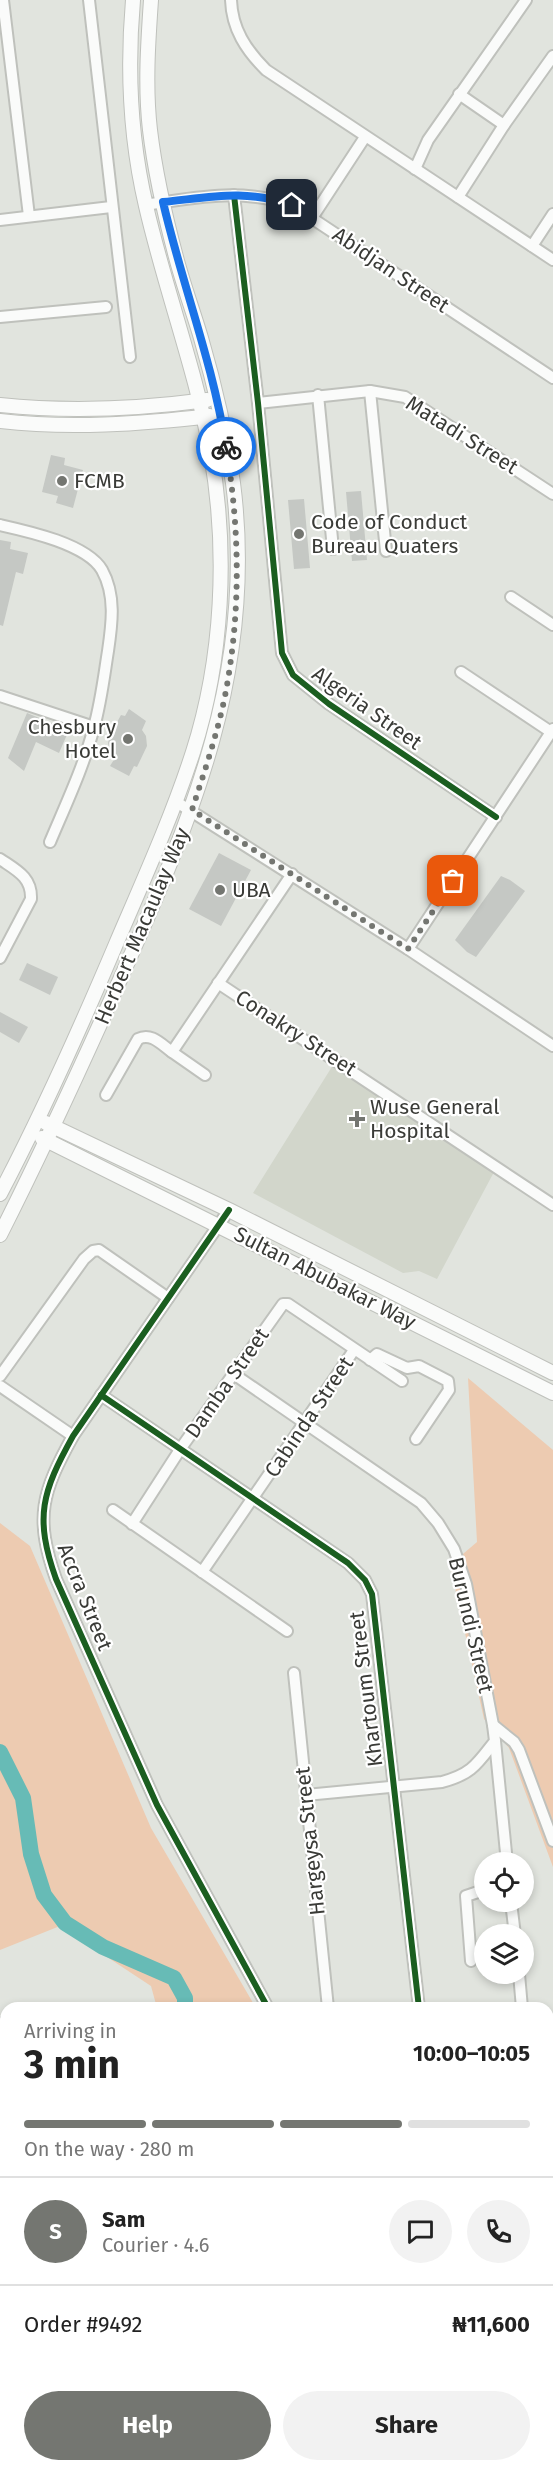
<!DOCTYPE html>
<html lang="en">
<head>
<meta charset="utf-8">
<style>
	:root { --surface:#fff; --page:#f2f2f2; --text:#222; --muted:#767676; --line:#e0e0e0; --accent:#747671 }
	body { margin:0; font-family:"Fira Sans",sans-serif; background:var(--page); color:var(--text); height:100vh; display:flex; flex-direction:column; font-size:22px; white-space:nowrap }
	* { box-sizing:border-box; margin:0 }
	p { font-size:20px; color:var(--muted) }
	.icon { flex:none; width:33px; height:33px; fill:none; stroke:currentColor; stroke-width:2; stroke-linecap:round; stroke-linejoin:round }
	.map { position:relative; flex:1; overflow:hidden }
	.panel { position:absolute; left:0px; top:2002px; width:554px; height:470px; display:flex; flex-direction:column; background:var(--surface); border-radius:18px 18px 0 0; box-shadow:0 3px 9px #0003 }
	.panel>* { flex:none }
	.tools { position:absolute; left:474px; top:1852px; display:grid; gap:12px }
	.tools a { display:grid; place-items:center; width:60px; height:60px; border-radius:50%; background:var(--surface); box-shadow:0 3px 9px #0003; font-size:30px }
	.pin { position:absolute; display:grid; place-items:center; width:51px; height:51px; color:#fff; margin:-26px; border-radius:12px; box-shadow:0 3px 9px #0006 }
	.courier { position:absolute; display:grid; place-items:center; width:60px; height:60px; margin:-30px; border:4px solid #1a73e8; border-radius:50%; background:#fff; color:#222; box-shadow:0 2px 8px #0007 }
	.headline em { font-style:normal; font-weight:700 }
	.headline div { display:flex; flex-direction:column-reverse }
	.headline { display:flex; align-items:center; justify-content:space-between; height:102px; padding:0 24px }
	h1 { font-size:39px; font-weight:700; line-height:45px }
	.bar { display:grid; grid-template-columns:repeat(4,1fr); gap:9px 6px; align-content:center; height:72px; padding:0 24px }
	.bar i { height:8px; border-radius:4px; background:var(--line) }
	.bar .on { background:var(--accent) }
	.bar p { grid-column:span 4 }
	.line { display:flex; align-items:center; gap:15px; padding:0 24px; border-top:2px solid var(--line) }
	.line div { flex:1 }
	.round { display:grid; place-items:center; flex:none; width:63px; height:63px; border-radius:32px; background:var(--page) }
	.cta { display:flex; gap:12px; margin-top:auto; padding:12px 24px }
	.cta a { flex:1; height:69px; border-radius:36px; background:var(--accent); color:#fff; font-size:24px; font-weight:700; line-height:69px; text-align:center }
	.cta a+a { background:var(--page); color:var(--text) }
	.map>svg:first-child { display:block }
	.built { fill:#d2d6cb }
	.green { fill:#edcbb1 }
	.lines { fill:none; stroke-linecap:round; stroke-linejoin:round }
	.river { stroke:#67bbb6; stroke-width:16 }
	.building { fill:#c5c8c4 }
	.minor-casing { stroke:#bfc1bc; stroke-width:14 }
	.secondary-casing { stroke:#bfc1bc; stroke-width:16 }
	.minor { stroke:#fafbfa; stroke-width:10 }
	.secondary { stroke:#fafbfa; stroke-width:14 }
	.cycleway-casing { stroke:#fff; stroke-width:10 }
	.cycleway { stroke:#1b5e20; stroke-width:6 }
	.done { stroke:#747671; stroke-width:6; stroke-dasharray:0 10.8 }
	.route { stroke:#1a73e8; stroke-width:8 }
	.poi-dot { fill:#747671; stroke:#fff; stroke-width:2 }
	.labels { text-anchor:middle; stroke-width:4.5; stroke-linejoin:round; paint-order:stroke }
	.street-label { font-size:21px; fill:#3a3b37; stroke:#fff }
	.poi-label { font-size:21px; fill:#3a3b37; stroke:#fff; text-anchor:start }
</style>
</head>
<body>
<div class="map">
<svg width="553" height="2471" viewBox="0 0 553 2471">
	<rect width="100%" height="100%" fill="#e1e4de"/>
	<path class="built" d="M333 1065 494 1172 437 1279 419 1271 403 1273 253 1193Z"/>
	<g class="green">
		<path d="M468 1378 553 1450V1867L509 1748 484 1719 450 1565 477 1542Z"/>
		<path d="M0 1523 30 1546 151 1828 256 2008H157L151 1986 60 1926 0 1950Z"/>
		<path d="M548 2394 553 2398V2471H162L164 2466H548Z"/>
	</g>
	<g class="lines">
		<g class="river">
			<path d="M0 1752 23 1798 31 1854 44 1895 65 1923 103 1947 174 1978 185 1998V2008"/>
			<path d="M368 2466 371 2471"/>
		</g>
	</g>
	<g class="building">
		<path d="M51 455 65 458 64 465 83 470 73 508 56 503 58 496 42 492Z"/>
		<path d="M361 491 367 560 352 561 346 492Z"/>
		<path d="M304 499 310 568 294 569 288 500Z"/>
		<path d="M0 540 11 542 10 549 28 553 23 574 16 572 3 626 0 625Z"/>
		<path d="M129 709 146 721 142 730 146 736 147 746 137 767 134 766 129 776 110 766 115 758 110 752 108 743 110 735 121 715 125 716Z"/>
		<path d="M27 713 69 730 59 753 36 742 24 771 8 758Z"/>
		<path d="M219 853 251 870 221 926 189 909Z"/>
		<path d="M501 876 510 880 525 891 476 957 467 952 455 940Z"/>
		<path d="M27 963 58 977 50 995 19 980Z"/>
		<path d="M0 1012 28 1027 19 1043 0 1032Z"/>
	</g>
	<g class="lines">
		<g class="minor-casing">
			<g id="minor">
				<path d="M3 0 29 216"/>
				<path d="M89 0 130 357"/>
				<path d="M231 0C232 29 246 50 266 70L553 260"/>
				<path d="M459 94 504 125"/>
				<path d="M415 169 428 140 526 0"/>
				<path d="M234 195 258 403 282 653 293 675 329 704 496 817"/>
				<path d="M458 197 504 125 553 56"/>
				<path d="M145 205C197 197 242 188 292 205L553 378"/>
				<path d="M312 218 365 137"/>
				<path d="M0 220 111 207"/>
				<path d="M532 246 553 214"/>
				<path d="M0 317 106 307"/>
				<path d="M370 391 386 551"/>
				<path d="M318 395 333 549"/>
				<path d="M258 403 370 391 405 397 553 494"/>
				<path d="M0 525C27 531 87 544 102 570 116 595 112 624 108 651 104 676 101 702 94 727 84 766 66 804 50 842"/>
				<path d="M511 597 553 625"/>
				<path d="M461 672 551 732"/>
				<path d="M0 696 94 727"/>
				<path d="M175 801 408 949 553 1046"/>
				<path d="M0 859C16 870 32 877 31 899L0 958"/>
				<path d="M408 949 553 729"/>
				<path d="M218 983 553 1205"/>
				<path d="M205 1075 172 1052 292 874"/>
				<path d="M106 1095 138 1039C151 1032 161 1044 172 1052"/>
				<path d="M229 1210 73 1436C42 1492 34 1517 56 1579L157 1805 268 2008"/>
				<path d="M370 1360 377 1354 407 1368 419 1366 448 1381 449 1390 416 1439"/>
				<path d="M235 1375 421 1503 438 1523 454 1549 466 1584 493 1725 495 1741C477 1764 472 1774 442 1782L306 1795"/>
				<path d="M0 1376 84 1259 93 1251 99 1250 168 1298"/>
				<path d="M0 1386 73 1436"/>
				<path d="M101 1395 348 1563 365 1580 372 1594 419 2008"/>
				<path d="M113 1510 287 1631"/>
				<path d="M132 1524 181 1448 283 1304H288L402 1381"/>
				<path d="M202 1572 354 1350"/>
				<path d="M294 1673 328 2008"/>
				<path d="M493 1725 514 1742 519 1750 553 1841"/>
				<path d="M495 1741 507 1863"/>
				<path d="M511 1902 515 1935"/>
				<path d="M471 1961 466 1896 484 1890"/>
				<path d="M519 1974 522 2008"/>
				<path d="M0 2023 6 2037"/>
				<path d="M548 2069 553 2070"/>
				<path d="M0 2105H6"/>
				<path d="M548 2255 553 2258"/>
				<path d="M548 2374 553 2379"/>
				<path d="M0 2460H6"/>
				<path d="M60 2471 62 2466"/>
			</g>
		</g>
		<g class="secondary-casing">
			<g id="secondary">
				<path d="M0 405C68 412 139 409 207 400"/>
				<path d="M0 421C69 429 141 424 210 416"/>
				<path d="M46 1123 229 1210 553 1373"/>
				<path d="M42 1138 553 1393"/>
				<path d="M0 1194C43 1112 80 1029 116 944 143 881 172 817 193 752 223 658 228 551 211 454 196 370 165 289 146 206 130 138 127 69 133 0"/>
				<path d="M0 1235C42 1152 81 1067 119 982 192 819 257 667 233 483 226 434 215 386 201 338 193 311 183 284 176 257 165 216 155 172 150 130 145 87 148 43 151 0"/>
			</g>
		</g>
		<use href="#minor" class="minor"/>
		<use href="#secondary" class="secondary"/>
		<g class="cycleway-casing">
			<g id="cycleway">
				<path d="M234 195 258 403 282 653 293 675 329 704 496 817"/>
				<path d="M229 1210 73 1436C42 1492 34 1517 56 1579L157 1805 268 2008"/>
				<path d="M101 1395 348 1563 365 1580 372 1594 419 2008"/>
			</g>
		</g>
		<use href="#cycleway" class="cycleway"/>
	</g>
	<g class="lines">
		<path class="done" d="M226 447C240 530 241 613 225 696 217 735 204 773 192 810L408 949 453 881"/>
		<path class="route" d="M226 447C213 363 182 284 163 202 213 197 244 189 292 205"/>
	</g>
	<g class="poi-dot">
		<circle cx="62" cy="481" r="6"/>
		<circle cx="299" cy="534" r="6"/>
		<circle cx="128" cy="739" r="6"/>
		<circle cx="220" cy="890" r="6"/>
		<path d="M354 1110h6v6h6v6h-6v6h-6v-6h-6v-6h6z"/>
	</g>
	<g class="labels">
		<g class="street-label">
			<text transform="translate(391 270) rotate(34)" y="7">Abidjan Street</text>
			<text transform="translate(462 435) rotate(32)" y="7">Matadi Street</text>
			<text transform="translate(367 708) rotate(35)" y="7">Algeria Street</text>
			<text transform="translate(142 926) rotate(-67)" y="7">Herbert Macaulay Way</text>
			<text transform="translate(296 1033) rotate(33)" y="7">Conakry Street</text>
			<text transform="translate(325 1278) rotate(27)" y="7">Sultan Abubakar Way</text>
			<text transform="translate(227 1383) rotate(-55)" y="7">Damba Street</text>
			<text transform="translate(309 1417) rotate(-56)" y="7">Cabinda Street</text>
			<text transform="translate(85 1597) rotate(68)" y="7">Accra Street</text>
			<text transform="translate(471 1625) rotate(77)" y="7">Burundi Street</text>
			<text transform="translate(366 1689) rotate(-97)" y="7">Khartoum Street</text>
			<text transform="translate(310 1841) rotate(-96)" y="7">Hargeysa Street</text>
		</g>
		<g class="poi-label">
			<text x="74" y="488">FCMB</text>
			<text x="311" y="529">Code of Conduct<tspan x="311" dy="24">Bureau Quaters</tspan></text>
			<text x="116" y="734" text-anchor="end">Chesbury<tspan x="116" dy="24">Hotel</tspan></text>
			<text x="232" y="897">UBA</text>
			<text x="370" y="1114">Wuse General<tspan x="370" dy="24">Hospital</tspan></text>
		</g>
	</g>
</svg>
<div class="tools">
<a><svg class="icon" aria-label="locate" viewBox="0 0 24 24"><circle cx="12" cy="12" r="6"/><path d="M12 2v4M12 18v4M2 12h4M18 12h4"/></svg></a>
<a><svg class="icon" aria-label="layers" viewBox="0 0 24 24"><path d="M12 4l9 5-9 5-9-5zM3 14l9 5 9-5"/></svg></a>
</div>
<div class="pin" style="left:453px;top:881px;background:#ea580c"><svg class="icon" aria-label="bag" viewBox="0 0 24 24"><path d="M5 8h14l-1 12H6zM9 8a3 3 0 0 1 6 0"/></svg></div>
<div class="pin" style="left:292px;top:205px;background:#1f2937"><svg class="icon" aria-label="home" viewBox="0 0 24 24"><path d="M3 11l9-7 9 7M6 9v11h12V9"/></svg></div>
<div class="courier" style="left:226px;top:447px"><svg class="icon" aria-label="bike" viewBox="0 0 24 24"><circle cx="6" cy="16" r="4"/><circle cx="18" cy="16" r="4"/><path d="M6 16l4-8h5l3 8M10 8l3 8H6M13 5h3"/></svg></div>
<section class="panel">
<div class="headline"><div><h1>3 min</h1><p>Arriving in</p></div><em>10:00–10:05</em></div>
<div class="bar"><i class="on"></i><i class="on"></i><i class="on"></i><i></i><p>On the way · 280 m</p></div>
<div class="line" style="height:108px"><b class="round" style="background:var(--accent);color:#fff">S</b><div><b>Sam</b><p>Courier · 4.6</p></div><a class="round"><svg class="icon" aria-label="chat" viewBox="0 0 24 24"><path d="M4 5h16v11H9l-5 4z"/></svg></a><a class="round"><svg class="icon" aria-label="phone" viewBox="0 0 24 24"><path d="M5 4h4l2 5-3 2q2 4 5 5l2-3 5 2v4C11 20 4 13 5 4z"/></svg></a></div>
<div class="line" style="height:78px"><div>Order #9492</div><b>₦11,600</b></div>
<div class="cta"><a>Help</a><a>Share</a></div>
</section>
</div>
</body>
</html>
